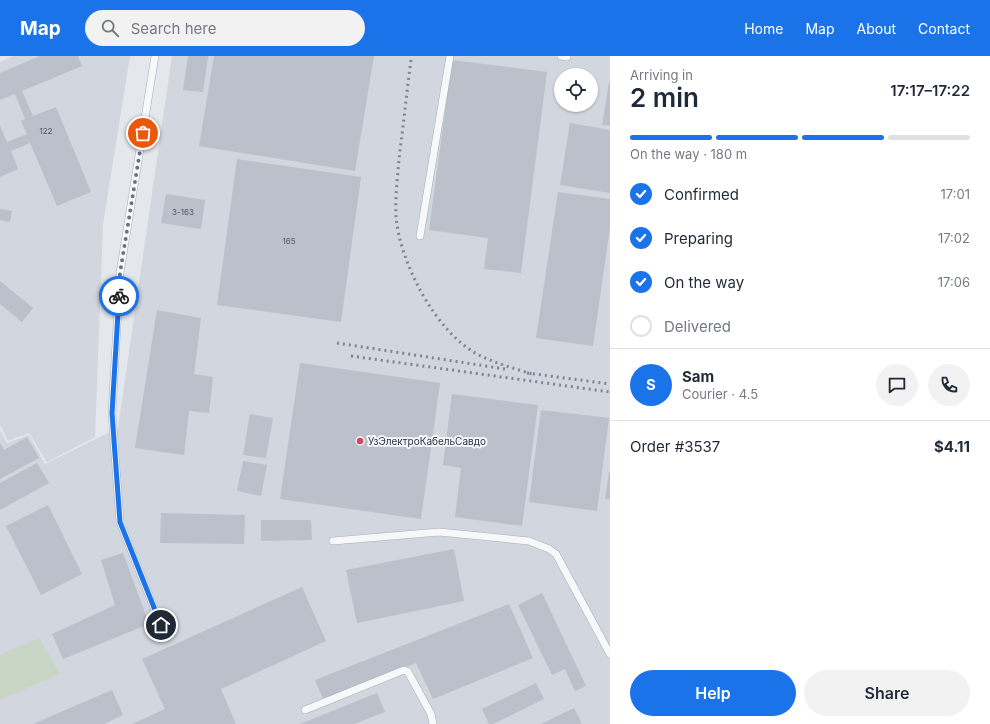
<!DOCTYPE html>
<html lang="en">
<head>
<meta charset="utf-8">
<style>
	:root { --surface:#fff; --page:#f2f2f3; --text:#1f2937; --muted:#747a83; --line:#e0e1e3; --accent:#1a73e8 }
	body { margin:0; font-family:Inter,sans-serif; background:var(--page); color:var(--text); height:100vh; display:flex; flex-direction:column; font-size:15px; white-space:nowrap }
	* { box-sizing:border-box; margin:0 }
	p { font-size:13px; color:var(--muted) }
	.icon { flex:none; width:22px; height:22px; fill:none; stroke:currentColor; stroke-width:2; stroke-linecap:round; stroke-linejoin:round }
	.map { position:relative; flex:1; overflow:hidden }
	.side { display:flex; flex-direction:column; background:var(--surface); width:380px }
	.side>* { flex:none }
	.fabs { position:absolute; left:554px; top:12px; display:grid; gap:8px }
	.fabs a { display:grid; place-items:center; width:44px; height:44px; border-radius:50%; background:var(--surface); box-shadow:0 1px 3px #0004; font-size:20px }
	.pin { position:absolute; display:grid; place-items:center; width:34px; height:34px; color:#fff; margin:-17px; border:2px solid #fff; border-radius:50%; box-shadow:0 1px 4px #0007 }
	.courier { position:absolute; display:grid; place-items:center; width:40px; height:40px; margin:-20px; border:3px solid #1a73e8; border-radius:50%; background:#fff; color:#222; box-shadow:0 1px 5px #0007 }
	.headline em { font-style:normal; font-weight:600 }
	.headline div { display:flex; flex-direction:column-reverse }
	.headline { display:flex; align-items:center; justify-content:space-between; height:68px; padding:0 20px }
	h1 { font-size:26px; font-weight:600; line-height:30px }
	.bar { display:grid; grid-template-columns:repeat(4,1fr); gap:6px 4px; align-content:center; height:48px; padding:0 20px }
	.bar i { height:5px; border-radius:3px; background:var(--line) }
	.bar .current { background:var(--accent) }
	.bar p { grid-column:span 4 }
	.line { display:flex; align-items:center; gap:10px; padding:0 20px; border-top:1px solid var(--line) }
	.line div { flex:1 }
	.round { display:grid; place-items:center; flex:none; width:42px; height:42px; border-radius:21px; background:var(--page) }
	ol { padding:0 20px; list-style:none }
	li { display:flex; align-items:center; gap:12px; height:44px }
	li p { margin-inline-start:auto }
	li .icon { padding:4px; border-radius:50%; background:var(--accent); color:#fff; stroke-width:4 }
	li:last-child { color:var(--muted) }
	li i { width:22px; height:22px; border:2px solid var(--line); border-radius:50% }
	.primary-button { display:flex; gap:8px; margin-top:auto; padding:8px 20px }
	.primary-button a { flex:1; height:46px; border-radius:24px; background:var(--accent); color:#fff; font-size:16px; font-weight:600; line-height:46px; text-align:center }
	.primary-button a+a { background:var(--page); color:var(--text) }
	header { display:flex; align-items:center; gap:24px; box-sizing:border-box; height:56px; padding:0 20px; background:var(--accent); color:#fff }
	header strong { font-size:19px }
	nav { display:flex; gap:22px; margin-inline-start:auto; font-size:14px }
	.search { width:280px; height:36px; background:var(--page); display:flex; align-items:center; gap:10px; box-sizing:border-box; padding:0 14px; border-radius:22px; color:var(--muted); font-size:15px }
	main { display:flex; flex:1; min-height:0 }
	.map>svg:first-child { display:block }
	.built { fill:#d2d6de; fill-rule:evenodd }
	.green { fill:#c9d6c5 }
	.building { fill:#bbc0ca }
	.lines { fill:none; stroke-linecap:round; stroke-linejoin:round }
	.lane-casing { stroke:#a9aeb7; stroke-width:8 }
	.lane { stroke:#f7f8fa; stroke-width:7 }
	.rail { stroke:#7d8696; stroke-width:3; stroke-dasharray:2 4; stroke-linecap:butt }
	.done { stroke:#6c737f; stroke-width:4; stroke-dasharray:0 7.2 }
	.route { stroke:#1a73e8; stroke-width:5 }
	.poi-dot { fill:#d1495b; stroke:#f4f6f9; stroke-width:1.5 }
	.labels { text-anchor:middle; stroke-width:4; stroke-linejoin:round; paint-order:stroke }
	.number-label { font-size:8px; fill:#4f5766 }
	.poi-label { font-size:10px; fill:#2b3445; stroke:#f4f6f9; text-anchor:start }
</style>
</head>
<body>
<header>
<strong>Map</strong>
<div class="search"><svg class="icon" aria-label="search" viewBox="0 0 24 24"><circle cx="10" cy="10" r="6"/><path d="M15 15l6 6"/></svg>Search here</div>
<nav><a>Home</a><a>Map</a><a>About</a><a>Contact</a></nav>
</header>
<main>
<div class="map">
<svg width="610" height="668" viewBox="0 0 610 668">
	<rect width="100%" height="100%" fill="#e4e7ec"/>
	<g class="built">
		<path d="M14 0H130L103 168 95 381 47 406 29 377 8 385 0 369V6Z"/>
		<path d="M172 0H610V668H0V374L7 387 29 379 45 408 118 372ZM561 19H591V49H561Z"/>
	</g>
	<path class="green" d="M39 582 60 618 0 644V599Z"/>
	<g class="building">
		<path d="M40 0H78L82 10 22 35 33 60 56 51 91 136 57 150 30 87 11 95 18 113 0 121V70L7 86 27 78 21 65 25 63 15 38 0 44V17Z"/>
		<path d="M188 0H208L203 36 183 34Z"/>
		<path d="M214 0H374L355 115 199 90Z"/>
		<path d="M452 4 547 16 521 217 484 213 488 182 429 174Z"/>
		<path d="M609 26H610V70L602 69Z"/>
		<path d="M570 67 610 74V137L560 129Z"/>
		<path d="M237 103 361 121 341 266 217 249Z"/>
		<path d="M558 136 610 143V171L593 290 536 282Z"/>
		<path d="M166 138 205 144 201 173 161 167Z"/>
		<path d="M0 153 12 155 10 166 0 164Z"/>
		<path d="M0 225 33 252 22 266 0 248Z"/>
		<path d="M157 254 201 262 194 318 213 321 209 357 189 355 184 399 135 392Z"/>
		<path d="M300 307 440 327 421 463 280 443Z"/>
		<path d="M452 338 538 349 522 470 455 461 461 412 443 409Z"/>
		<path d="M541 354 609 362 597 455 529 446Z"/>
		<path d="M250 358 273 362 266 402 243 399Z"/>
		<path d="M27 381 39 402 0 423V387L4 394Z"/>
		<path d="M243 405 267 409 261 440 237 435Z"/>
		<path d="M37 407 49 427 0 454V427Z"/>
		<path d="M609 416H610V443H605Z"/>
		<path d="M48 449 82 518 41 539 6 470Z"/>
		<path d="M161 457 245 459 244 488 160 487Z"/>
		<path d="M261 464H311L312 484 261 485Z"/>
		<path d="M454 493 464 545 357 567 346 514Z"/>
		<path d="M123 497 149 568 63 603 52 578 115 549 101 504Z"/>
		<path d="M302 531 326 585 221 633 236 668H132L165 653 142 603Z"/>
		<path d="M542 537 586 630 575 635 565 613 552 619 518 549Z"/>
		<path d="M509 548 533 602 433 643 416 607 323 643 315 624Z"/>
		<path d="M536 627 544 643 493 668H489L482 653Z"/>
		<path d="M112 634 123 659 104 668H33Z"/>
		<path d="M377 637 385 656 354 668H300Z"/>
		<path d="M574 652 582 668H541Z"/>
	</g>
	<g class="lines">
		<g class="lane-casing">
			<g id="lane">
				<path d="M155 0 120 217 112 357 120 466 161 569"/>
				<path d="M561 0 567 1"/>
				<path d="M420 180 450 0"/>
				<path d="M333 485 439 476 529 485 549 493 556 498 610 598"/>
				<path d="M305 654 404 614 408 616 431 658 433 668"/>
			</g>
		</g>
		<use href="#lane" class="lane"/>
		<g class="rail">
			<path d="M411 4C407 34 404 64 400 94 398 116 395 139 396 161 400 207 436 276 477 298 494 307 513 312 532 318"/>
			<path d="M337 287 505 313"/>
			<path d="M351 300 610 336"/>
			<path d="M527 317 610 328"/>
		</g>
	</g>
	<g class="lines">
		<path class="done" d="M119 240 120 217 143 77"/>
		<path class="route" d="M119 240 112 357 120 466 161 569"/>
	</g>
	<circle class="poi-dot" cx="360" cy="385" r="4"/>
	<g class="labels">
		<g class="number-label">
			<text x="46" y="78">122</text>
			<text x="183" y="159">3-163</text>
			<text x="289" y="188">165</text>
		</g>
		<g class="poi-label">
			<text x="368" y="389">УзЭлектроКабельСавдо</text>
		</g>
	</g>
</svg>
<div class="fabs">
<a><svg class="icon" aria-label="locate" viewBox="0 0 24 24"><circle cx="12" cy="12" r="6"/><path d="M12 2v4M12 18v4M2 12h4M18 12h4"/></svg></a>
</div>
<div class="pin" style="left:143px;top:77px;background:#ea580c"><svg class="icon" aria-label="bag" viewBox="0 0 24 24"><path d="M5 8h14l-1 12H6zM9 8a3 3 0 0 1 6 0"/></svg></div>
<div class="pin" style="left:161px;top:569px;background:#1f2937"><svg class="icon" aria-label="home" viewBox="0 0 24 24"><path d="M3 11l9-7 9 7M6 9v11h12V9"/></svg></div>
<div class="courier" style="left:119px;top:240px"><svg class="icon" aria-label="bike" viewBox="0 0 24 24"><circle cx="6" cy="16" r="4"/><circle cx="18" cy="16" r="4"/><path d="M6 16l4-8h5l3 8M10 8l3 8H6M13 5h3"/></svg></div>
</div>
<section class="side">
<div class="headline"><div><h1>2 min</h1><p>Arriving in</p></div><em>17:17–17:22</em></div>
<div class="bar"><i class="current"></i><i class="current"></i><i class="current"></i><i></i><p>On the way · 180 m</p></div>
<ol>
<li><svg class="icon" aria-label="check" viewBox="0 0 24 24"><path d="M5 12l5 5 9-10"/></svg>Confirmed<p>17:01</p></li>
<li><svg class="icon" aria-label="check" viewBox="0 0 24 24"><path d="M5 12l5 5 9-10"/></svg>Preparing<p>17:02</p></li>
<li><svg class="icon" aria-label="check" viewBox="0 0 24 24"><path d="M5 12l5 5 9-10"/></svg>On the way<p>17:06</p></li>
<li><i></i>Delivered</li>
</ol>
<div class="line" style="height:72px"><b class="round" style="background:var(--accent);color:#fff">S</b><div><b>Sam</b><p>Courier · 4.5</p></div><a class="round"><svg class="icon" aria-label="chat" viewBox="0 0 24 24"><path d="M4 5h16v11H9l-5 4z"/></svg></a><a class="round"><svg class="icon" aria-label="phone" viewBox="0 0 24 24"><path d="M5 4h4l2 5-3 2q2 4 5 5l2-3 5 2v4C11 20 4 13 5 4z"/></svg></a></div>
<div class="line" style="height:52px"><div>Order #3537</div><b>$4.11</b></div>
<div class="primary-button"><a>Help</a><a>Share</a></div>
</section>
</main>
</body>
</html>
